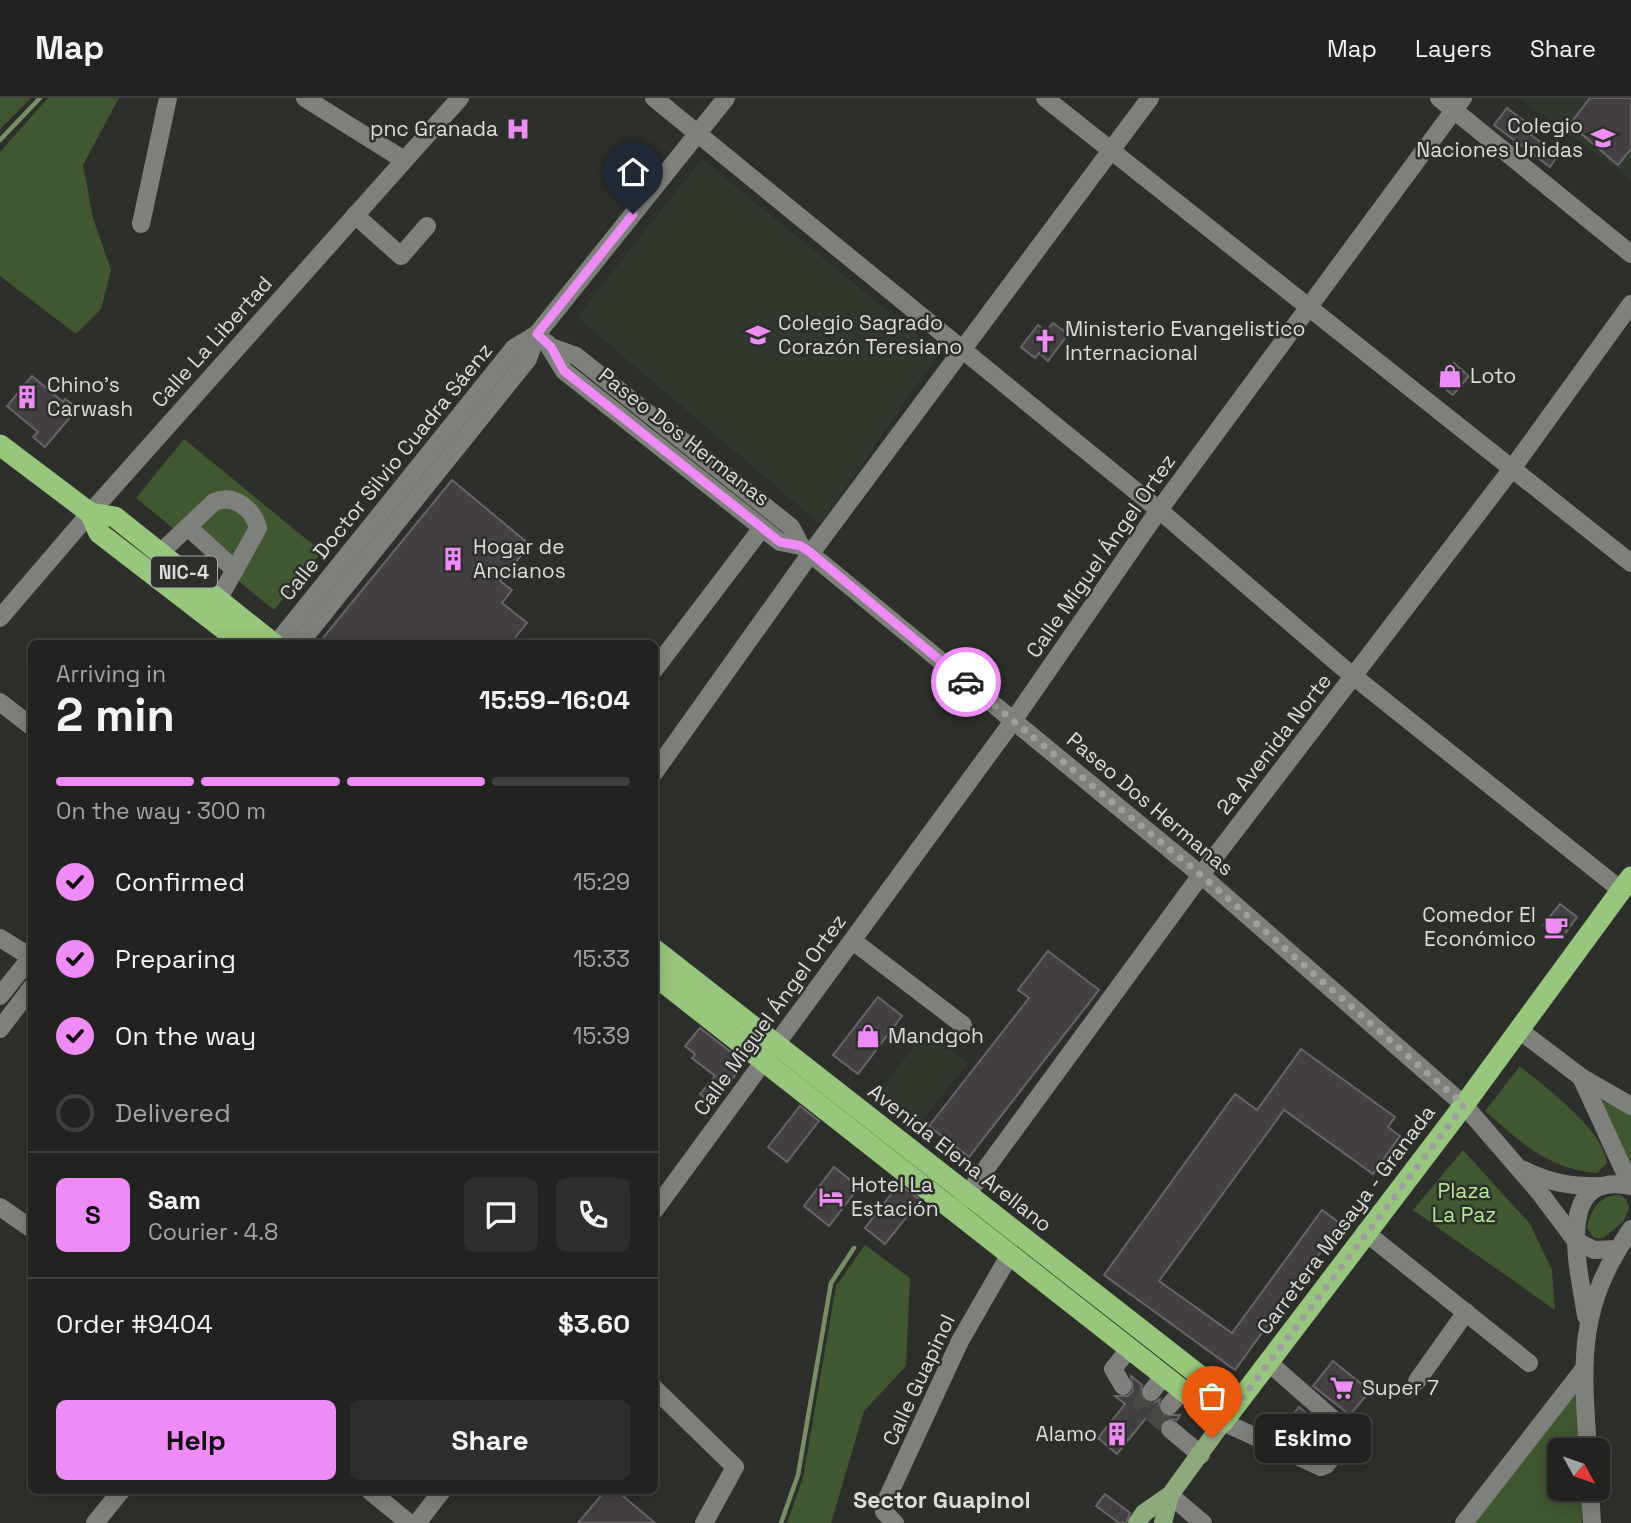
<!DOCTYPE html>
<html lang="en">
<head>
<meta charset="utf-8">
<style>
	:root { --surface:#222320; --page:#2e2f2d; --text:#f1f3f6; --muted:#a2a4a5; --line:#3f403e; --accent:#ef8bf7 }
	body { margin:0; font-family:"Space Grotesk",sans-serif; background:var(--page); color:var(--text); height:100vh; display:flex; flex-direction:column; font-size:26px; white-space:nowrap }
	* { box-sizing:border-box; margin:0 }
	p { font-size:23px; color:var(--muted) }
	.icon { flex:none; width:38px; height:38px; fill:none; stroke:currentColor; stroke-width:2; stroke-linecap:round; stroke-linejoin:round }
	.map { position:relative; flex:1; overflow:hidden }
	.side { position:absolute; left:28px; top:542px; width:630px; height:854px; display:flex; flex-direction:column; background:var(--surface); border-radius:10px; box-shadow:0 4px 18px #0003,0 0 0 2px var(--line) }
	.side>* { flex:none }
	.needle { width:46px; rotate:130deg }
	.controls { position:absolute; left:1547px; top:1340px; display:grid; gap:14px }
	.controls a { display:grid; place-items:center; width:63px; height:63px; border-radius:10px; background:var(--surface); box-shadow:0 4px 18px #0003,0 0 0 2px var(--line); font-size:35px }
	.pin { position:absolute; display:grid; place-items:center; width:60px; height:60px; color:#fff; margin:-72px -30px; border-radius:50% 50% 50% 0; rotate:-45deg; box-shadow:0 0 7px #0007 }
	.pin .icon { rotate:45deg }
	.courier { position:absolute; display:grid; place-items:center; width:70px; height:70px; margin:-35px; border:5px solid #ef8bf7; border-radius:50%; background:#fff; color:#222; box-shadow:0 2px 9px #0007 }
	.bubble { position:absolute; height:49px; border-radius:10px; background:var(--surface); box-shadow:0 4px 18px #0003,0 0 0 2px var(--line); font-size:23px; font-weight:700; line-height:49px; text-align:center }
	.overview em { font-style:normal; font-weight:700 }
	.overview div { display:flex; flex-direction:column-reverse }
	.overview { display:flex; align-items:center; justify-content:space-between; height:119px; padding:0 28px }
	h1 { font-size:46px; font-weight:700; line-height:52px }
	.bar { display:grid; grid-template-columns:repeat(4,1fr); gap:10px 7px; align-content:center; height:84px; padding:0 28px }
	.bar i { height:9px; border-radius:5px; background:var(--line) }
	.bar .on { background:var(--accent) }
	.bar p { grid-column:span 4 }
	.line { display:flex; align-items:center; gap:18px; padding:0 28px; border-top:2px solid var(--line) }
	.line div { flex:1 }
	.round { display:grid; place-items:center; flex:none; width:74px; height:74px; border-radius:10px; background:var(--page) }
	ol { padding:0 28px; list-style:none }
	li { display:flex; align-items:center; gap:21px; height:77px }
	li p { margin-inline-start:auto }
	li .icon { padding:7px; border-radius:50%; background:var(--accent); color:#111; stroke-width:4 }
	li:last-child { color:var(--muted) }
	li i { width:38px; height:38px; border:4px solid var(--line); border-radius:50% }
	.button { display:flex; gap:14px; margin-top:auto; padding:14px 28px }
	.button a { flex:1; height:80px; border-radius:10px; background:var(--accent); color:#111; font-size:28px; font-weight:700; line-height:80px; text-align:center }
	.button a+a { background:var(--page); color:var(--text) }
	header { display:flex; align-items:center; gap:42px; box-sizing:border-box; height:98px; padding:0 35px; background:var(--surface); border-bottom:2px solid var(--line) }
	header strong { font-size:33px }
	nav { display:flex; gap:38px; margin-inline-start:auto; font-size:24px }
	.map>svg:first-child { display:block }
	.built { fill:#31382e }
	.green { fill:#3f582f }
	.lines { fill:none; stroke-linecap:round; stroke-linejoin:round }
	.stream { stroke:#778f66; stroke-width:4.5 }
	.building { fill:#433f43; stroke:#676367; stroke-width:2 }
	.minor-tunnel { stroke:#474945; stroke-width:18; stroke-dasharray:18 9; stroke-linecap:butt }
	.minor { stroke:#7d807b; stroke-width:18 }
	.major { stroke:#8dab7a; stroke-width:18 }
	.highway { stroke:#97c77a; stroke-width:21 }
	.done { stroke:#9ea09d; stroke-width:7; stroke-dasharray:0 12.6 }
	.route { stroke:#ef8bf7; stroke-width:9 }
	.labels { text-anchor:middle; stroke-width:5; stroke-linejoin:round; paint-order:stroke }
	.shield { fill:#2d2f2b; stroke:#a7a9a6; stroke-width:2 }
	.shield-label { font-size:19px; font-weight:bold; fill:#dbddda }
	.poi-label { font-size:21px; fill:#dbddda; stroke:#2d2f2b; text-anchor:start }
	.street-label { font-size:21px; fill:#dbddda; stroke:#2d2f2b }
	.park-label { font-size:21px; fill:#b6ea96; stroke:#2d2f2b }
	.neighbourhood-label { font-size:23px; font-weight:bold; fill:#dbddda; stroke:#2d2f2b }
</style>
</head>
<body>
<header>
<strong>Map</strong>
<nav><a>Map</a><a>Layers</a><a>Share</a></nav>
</header>
<div class="map">
<svg width="1631" height="1425" viewBox="0 0 1631 1425">
	<rect width="100%" height="100%" fill="#2d2f2b"/>
	<g class="built">
		<path d="M1519 0H1631V81Z"/>
		<path d="M702 61 939 255 820 426 577 219Z"/>
		<path d="M927 933 968 965 919 1026 878 994Z"/>
	</g>
	<g class="green">
		<path d="M0 0H31L0 31Z"/>
		<path d="M48 0H119L83 67 93 120 111 172 101 211 76 236 0 178V54Z"/>
		<path d="M184 341 322 454 274 512 136 400Z"/>
		<path d="M1520 968C1546 991 1602 1029 1607 1065L1597 1075C1548 1071 1519 1043 1485 1013Z"/>
		<path d="M1601 1002 1631 1017V1073Z"/>
		<path d="M1463 1052 1530 1126 1552 1172 1555 1212 1413 1112Z"/>
		<path d="M1620 1097 1626 1101 1629 1110 1623 1124 1602 1141 1593 1139 1587 1130C1590 1112 1600 1096 1620 1097Z"/>
		<path d="M865 1147 910 1180 906 1268 864 1313 831 1425H787L803 1380 836 1188Z"/>
		<path d="M1583 1272 1582 1353H1559V1391H1582V1425H1467Z"/>
	</g>
	<g class="lines">
		<g class="stream">
			<path d="M0 42 40 0"/>
			<path d="M781 1425 798 1377 831 1185 854 1150"/>
		</g>
	</g>
	<g class="building">
		<path d="M1590 0H1631V51L1618 67 1570 26Z"/>
		<path d="M1507 10 1535 31 1531 37 1558 57 1550 69 1494 27Z"/>
		<path d="M1053 225 1068 236 1048 263 1039 255 1035 260 1021 249 1038 227 1046 233Z"/>
		<path d="M1454 265 1469 278 1453 297 1438 285Z"/>
		<path d="M32 278 63 304 65 301 78 310 45 349 33 339 38 334 7 308Z"/>
		<path d="M452 382 530 447 500 483 512 492 502 505 527 525 510 546H318Z"/>
		<path d="M1560 806 1577 819 1561 841 1543 827Z"/>
		<path d="M1048 853 1099 892 969 1059 929 1028 1029 900 1018 892Z"/>
		<path d="M878 899 902 918 858 976 833 957Z"/>
		<path d="M700 930 745 965 712 1006 700 996 715 978 692 960 695 956 685 948Z"/>
		<path d="M1301 951 1395 1019 1388 1029 1400 1038 1373 1076 1284 1012 1159 1183 1232 1235 1322 1112 1341 1126 1235 1272 1104 1177 1235 996 1257 1012Z"/>
		<path d="M800 1008 819 1023 787 1064 768 1049Z"/>
		<path d="M834 1069 859 1089 829 1128 804 1108Z"/>
		<path d="M899 1086 920 1102 885 1146 865 1130Z"/>
		<path d="M1333 1263 1370 1293 1350 1317 1313 1288Z"/>
		<path d="M1131 1278 1142 1287 1140 1297 1144 1303 1154 1305 1160 1301 1158 1311 1162 1317H1180L1177 1322 1166 1321 1159 1330 1146 1320 1117 1356 1098 1340 1125 1306 1115 1298H1128L1133 1293Z"/>
		<path d="M1299 1309 1334 1337 1323 1352 1287 1324Z"/>
		<path d="M605 1393H617L655 1425H578Z"/>
		<path d="M1105 1396 1130 1415 1126 1425H1119L1096 1408Z"/>
	</g>
	<g class="lines">
		<path class="minor-tunnel" d="M1151 1294 1142 1306 1170 1331"/>
		<g class="minor">
			<path d="M305 0 404 62"/>
			<path d="M654 0 1159 412 1342 569 1621 792"/>
			<path d="M1045 0 1631 465"/>
			<path d="M1439 0 1631 156"/>
			<path d="M355 117 401 158 427 128"/>
			<path d="M141 126 168 0"/>
			<path d="M547 245 564 273 780 444 801 448"/>
			<path d="M551 249 576 258 791 429 801 448 1201 777 1464 1007 1540 1095 1576 1143 1594 1152 1618 1151"/>
			<path d="M188 429 235 472"/>
			<path d="M160 455 214 404C234 395 253 411 258 430L218 502"/>
			<path d="M0 520 90 415 460 0"/>
			<path d="M276 546 514 250 537 236 726 0"/>
			<path d="M299 546 528 261 537 236"/>
			<path d="M654 572 762 430"/>
			<path d="M0 604 32 629"/>
			<path d="M654 675 811 455 1150 0"/>
			<path d="M0 840 32 860"/>
			<path d="M853 843 963 927"/>
			<path d="M0 898 32 858"/>
			<path d="M0 931 32 889"/>
			<path d="M1519 932 1581 979 1631 1008"/>
			<path d="M1581 979 1631 1088"/>
			<path d="M1524 1072C1550 1085 1573 1089 1602 1088"/>
			<path d="M960 1106 1201 777 1511 372 1631 206"/>
			<path d="M0 1109 32 1131"/>
			<path d="M654 1113 1013 623 1159 412 1463 0"/>
			<path d="M1365 1134 1529 1265"/>
			<path d="M1586 1218C1580 1175 1551 1071 1631 1088"/>
			<path d="M1417 1283 1466 1214"/>
			<path d="M1123 1288 1113 1271 1129 1251"/>
			<path d="M654 1290 735 1369 704 1425"/>
			<path d="M1151 1294 1164 1278"/>
			<path d="M1169 1308 1183 1292"/>
			<path d="M1223 1324 1321 1369 1326 1367 1350 1336 1268 1264"/>
			<path d="M1170 1331 1201 1357"/>
			<path d="M1588 1353C1582 1261 1577 1210 1631 1131"/>
			<path d="M1590 1391 1592 1425"/>
			<path d="M370 1393 409 1425"/>
			<path d="M1170 1397 1203 1425"/>
			<path d="M95 1425 121 1393"/>
			<path d="M417 1425 442 1393"/>
			<path d="M895 1425 884 1414V1407L960 1243 1009 1158"/>
			<path d="M1464 1425 1583 1272"/>
		</g>
		<g class="major">
			<path d="M1137 1425 1144 1415 1170 1397 1223 1324"/>
			<path d="M1163 1425 1170 1397"/>
		</g>
		<g class="highway">
			<path d="M0 347 90 415 99 435 243 546"/>
			<path d="M90 415 115 419 274 546"/>
			<path d="M654 851 1236 1306"/>
			<path d="M654 877 1223 1324 1464 1007 1631 779"/>
		</g>
	</g>
	<g class="lines">
		<path class="done" d="M966 584 1201 777 1464 1007 1212 1340"/>
		<path class="route" d="M633 116 537 236 551 249 564 273 780 444 801 448 811 455 966 584"/>
	</g>
	<defs>
		<g id="hospital-bare" transform="scale(1.89)"><path d="M-5-5h3v3.5h4V-5h3V5h-3V1.5h-4V5h-3Z" fill="#ef8bf7" stroke="#2d2f2b" stroke-width="2.5" paint-order="stroke"/></g>
		<g id="school-bare" transform="scale(1.89)"><path d="M0-5L7-2L0 1L-7-2ZM-4 1L0 2.5L4 1V4Q0 6-4 4Z" fill="#ef8bf7" stroke="#2d2f2b" stroke-width="2.5" paint-order="stroke"/></g>
		<g id="church-bare" transform="scale(1.89)"><path d="M-1.2-6h2.4v3.5h3.3v2.4h-3.3V6h-2.4V-.1h-3.3v-2.4h3.3Z" fill="#ef8bf7" stroke="#2d2f2b" stroke-width="2.5" paint-order="stroke"/></g>
		<g id="shop-bare" transform="scale(1.89)"><path d="M-5-2.5h2.3a2.7 3.5 0 0 1 5.4 0H5L5.5 6h-11ZM-1.5-2.5h3a1.5 2.3 0 0 0-3 0Z" fill="#ef8bf7" stroke="#2d2f2b" stroke-width="2.5" paint-order="stroke"/></g>
		<g id="building-bare" transform="scale(1.89)"><path d="M-4-6H4V6H1V3H-1V6H-4ZM-2.5-4.3h1.7v1.8h-1.7ZM.8-4.3h1.7v1.8H.8ZM-2.5-1h1.7V.8h-1.7ZM.8-1h1.7V.8H.8Z" fill="#ef8bf7" stroke="#2d2f2b" stroke-width="2.5" paint-order="stroke"/></g>
		<g id="cafe-bare" transform="scale(1.89)"><path d="M-5.5-4.5H6V0H3Q3 3.5 0 3.5H-2.5Q-5.5 3.5-5.5 0ZM3-3.2v2h1.7v-2ZM-6 4.5H4V6H-6Z" fill="#ef8bf7" stroke="#2d2f2b" stroke-width="2.5" paint-order="stroke"/></g>
		<g id="hotel-bare" transform="scale(1.89)"><path d="M-6-4.5h1.5V1H6V5H4.5V3h-9V5H-6ZM-4 0a1.8 1.8 0 1 1 3.6 0ZM.5 0V-2.5h3Q6-2.5 6 0Z" fill="#ef8bf7" stroke="#2d2f2b" stroke-width="2.5" paint-order="stroke"/></g>
		<g id="supermarket-bare" transform="scale(1.89)"><path d="M-6-5.5h2.5l.6 2H6L4.5 2H-2.5L-4.4-4H-6ZM-1.5 3.2a1.3 1.3 0 1 0 .1 0ZM3 3.2a1.3 1.3 0 1 0 .1 0Z" fill="#ef8bf7" stroke="#2d2f2b" stroke-width="2.5" paint-order="stroke"/></g>
	</defs>
	<g fill-rule="evenodd">
		<use href="#hospital-bare" x="518" y="31"/>
		<use href="#school-bare" x="1603" y="40"/>
		<use href="#school-bare" x="758" y="237"/>
		<use href="#church-bare" x="1045" y="243"/>
		<use href="#shop-bare" x="1450" y="278"/>
		<use href="#building-bare" x="27" y="299"/>
		<use href="#building-bare" x="453" y="461"/>
		<use href="#cafe-bare" x="1556" y="829"/>
		<use href="#shop-bare" x="868" y="938"/>
		<use href="#hotel-bare" x="831" y="1099"/>
		<use href="#supermarket-bare" x="1342" y="1290"/>
		<use href="#building-bare" x="1117" y="1336"/>
	</g>
	<g class="labels">
		<rect class="shield" x="151" y="458.5" width="66" height="31" rx="5"/>
		<g class="shield-label">
			<text x="184" y="481">NIC-4</text>
		</g>
		<g class="poi-label">
			<text x="1583" y="35" text-anchor="end">Colegio<tspan x="1583" dy="24">Naciones Unidas</tspan></text>
			<text x="498" y="38" text-anchor="end">pnc Granada</text>
			<text x="778" y="232">Colegio Sagrado<tspan x="778" dy="24">Corazón Teresiano</tspan></text>
			<text x="1065" y="238">Ministerio Evangelistico<tspan x="1065" dy="24">Internacional</tspan></text>
			<text x="1470" y="285">Loto</text>
			<text x="47" y="294">Chino's<tspan x="47" dy="24">Carwash</tspan></text>
			<text x="473" y="456">Hogar de<tspan x="473" dy="24">Ancianos</tspan></text>
			<text x="1536" y="824" text-anchor="end">Comedor El<tspan x="1536" dy="24">Económico</tspan></text>
			<text x="888" y="945">Mandgoh</text>
			<text x="851" y="1094">Hotel La<tspan x="851" dy="24">Estación</tspan></text>
			<text x="1362" y="1297">Super 7</text>
			<text x="1097" y="1343" text-anchor="end">Alamo</text>
		</g>
		<g class="street-label">
			<text transform="translate(212 244) rotate(-48)" y="7">Calle La Libertad</text>
			<text transform="translate(684 339) rotate(38)" y="7">Paseo Dos Hermanas</text>
			<text transform="translate(386 374) rotate(-51)" y="7">Calle Doctor Silvio Cuadra Sáenz</text>
			<text transform="translate(1101 458) rotate(-55)" y="7">Calle Miguel Ángel Ortez</text>
			<text transform="translate(1274 646) rotate(-52)" y="7">2a Avenida Norte</text>
			<text transform="translate(1150 706) rotate(40)" y="7">Paseo Dos Hermanas</text>
			<text transform="translate(770 917) rotate(-54)" y="7">Calle Miguel Ángel Ortez</text>
			<text transform="translate(960 1060) rotate(38)" y="7">Avenida Elena Arellano</text>
			<text transform="translate(1346 1122) rotate(-53)" y="7">Carretera Masaya - Granada</text>
			<text transform="translate(919 1282) rotate(-65)" y="7">Calle Guapinol</text>
		</g>
		<g class="park-label">
			<text x="1464" y="1100">Plaza<tspan x="1464" dy="24">La Paz</tspan></text>
		</g>
		<g class="neighbourhood-label">
			<text x="942" y="1410">Sector Guapinol</text>
		</g>
	</g>
</svg>
<div class="controls">
<a><svg class="needle" viewBox="-14 -14 28 28"><path d="M0-13l5 13h-10z" fill="#e53935"/><path d="M0 13l5-13h-10z" fill="#a2a4a5"/></svg></a>
</div>
<div class="pin" style="left:1212px;top:1340px;background:#ea580c"><svg class="icon" aria-label="bag" viewBox="0 0 24 24"><path d="M5 8h14l-1 12H6zM9 8a3 3 0 0 1 6 0"/></svg></div>
<div class="pin" style="left:633px;top:116px;background:#1f2937"><svg class="icon" aria-label="home" viewBox="0 0 24 24"><path d="M3 11l9-7 9 7M6 9v11h12V9"/></svg></div>
<div class="courier" style="left:966px;top:584px"><svg class="icon" aria-label="car" viewBox="0 0 24 24"><path d="M5 17H2v-5l4-1 3-4h7l3 4 3 1v5h-3M9 17h6M6 11h13"/><circle cx="7" cy="17" r="2"/><circle cx="17" cy="17" r="2"/></svg></div>
<div class="bubble" style="left:1255px;top:1316px;width:116px">Eskimo</div>
<section class="side">
<div class="overview"><div><h1>2 min</h1><p>Arriving in</p></div><em>15:59–16:04</em></div>
<div class="bar"><i class="on"></i><i class="on"></i><i class="on"></i><i></i><p>On the way · 300 m</p></div>
<ol>
<li><svg class="icon" aria-label="check" viewBox="0 0 24 24"><path d="M5 12l5 5 9-10"/></svg>Confirmed<p>15:29</p></li>
<li><svg class="icon" aria-label="check" viewBox="0 0 24 24"><path d="M5 12l5 5 9-10"/></svg>Preparing<p>15:33</p></li>
<li><svg class="icon" aria-label="check" viewBox="0 0 24 24"><path d="M5 12l5 5 9-10"/></svg>On the way<p>15:39</p></li>
<li><i></i>Delivered</li>
</ol>
<div class="line" style="height:126px"><b class="round" style="background:var(--accent);color:#111">S</b><div><b>Sam</b><p>Courier · 4.8</p></div><a class="round"><svg class="icon" aria-label="chat" viewBox="0 0 24 24"><path d="M4 5h16v11H9l-5 4z"/></svg></a><a class="round"><svg class="icon" aria-label="phone" viewBox="0 0 24 24"><path d="M5 4h4l2 5-3 2q2 4 5 5l2-3 5 2v4C11 20 4 13 5 4z"/></svg></a></div>
<div class="line" style="height:91px"><div>Order #9404</div><b>$3.60</b></div>
<div class="button"><a>Help</a><a>Share</a></div>
</section>
</div>
</body>
</html>
